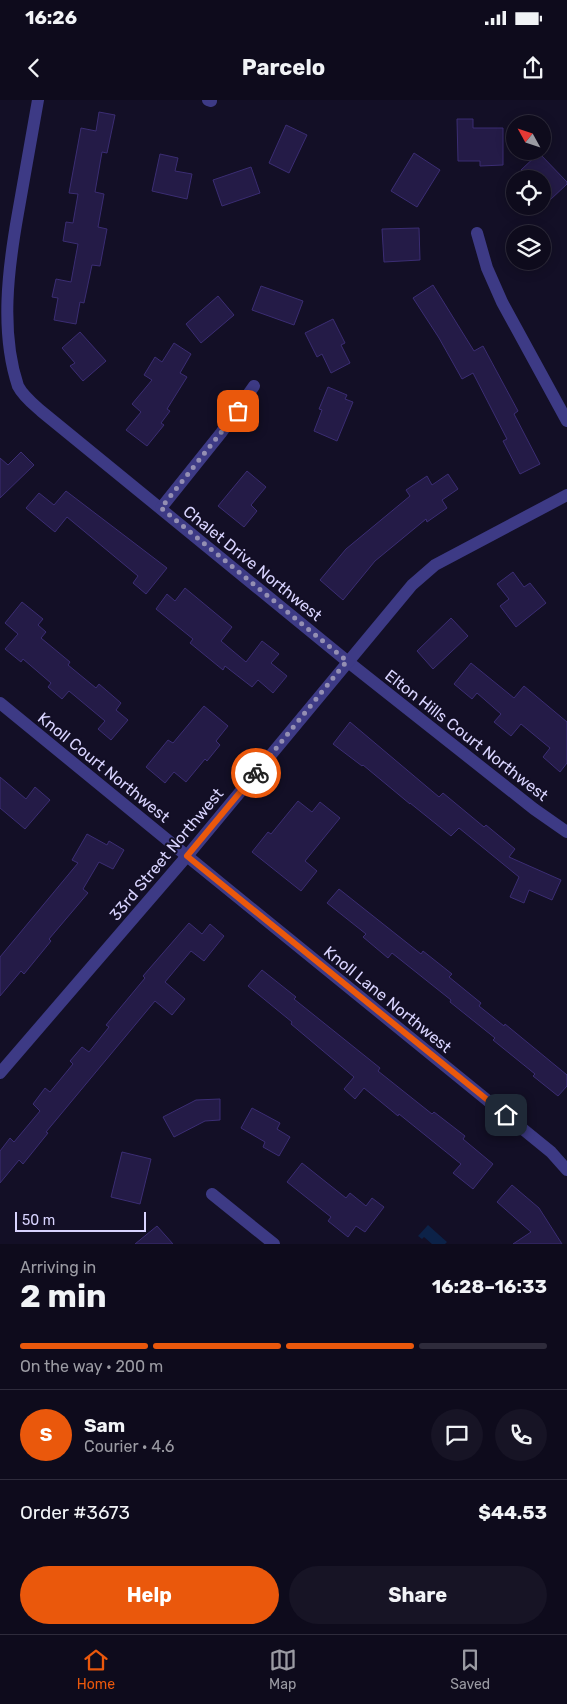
<!DOCTYPE html>
<html lang="en">
<head>
<meta charset="utf-8">
<style>
	:root { --surface:#0e0b1c; --page:#171425; --text:#f1f3f6; --muted:#9b9ba3; --line:#2e2b3b; --accent:#ea580c }
	body { margin:0; font-family:Rubik,sans-serif; background:var(--page); color:var(--text); height:100vh; display:flex; flex-direction:column; font-size:19px; white-space:nowrap }
	* { box-sizing:border-box; margin:0 }
	p { font-size:16px; color:var(--muted) }
	.icon { flex:none; width:28px; height:28px; fill:none; stroke:currentColor; stroke-width:2; stroke-linecap:round; stroke-linejoin:round }
	.map { position:relative; height:1144px; overflow:hidden }
	.drawer { display:flex; flex-direction:column; background:var(--surface); flex:1 }
	.drawer>* { flex:none }
	.needle { width:32px; rotate:310deg }
	.controls { position:absolute; left:506px; top:15px; display:grid; gap:10px }
	.controls a { display:grid; place-items:center; width:45px; height:45px; border-radius:50%; background:var(--surface); box-shadow:0 2px 12px #0003,0 0 0 1px var(--line); font-size:25px }
	.scale { position:absolute; left:15px; bottom:12px; width:131px; box-sizing:border-box; padding-left:5px; border:2px solid #d9d4ff; border-top:0; font-size:14px; line-height:18px; white-space:nowrap; color:#d9d4ff; -webkit-text-stroke:4px #130f26; paint-order:stroke }
	.pin { position:absolute; display:grid; place-items:center; width:42px; height:42px; color:#fff; margin:-21px; border-radius:10px; box-shadow:0 2px 8px #0006 }
	.courier { position:absolute; display:grid; place-items:center; width:50px; height:50px; margin:-25px; border:4px solid #ea580c; border-radius:50%; background:#fff; color:#222; box-shadow:0 1px 6px #0007 }
	.overview em { font-style:normal; font-weight:700 }
	.overview div { display:flex; flex-direction:column-reverse }
	.overview { display:flex; align-items:center; justify-content:space-between; height:85px; padding:0 20px }
	h1 { font-size:32px; font-weight:700; line-height:38px }
	.bar { display:grid; grid-template-columns:repeat(4,1fr); gap:8px 5px; align-content:center; height:60px; padding:0 20px }
	.bar i { height:6px; border-radius:4px; background:var(--line) }
	.bar .on { background:var(--accent) }
	.bar p { grid-column:span 4 }
	.line { display:flex; align-items:center; gap:12px; padding:0 20px; border-top:1px solid var(--line) }
	.line div { flex:1 }
	.round { display:grid; place-items:center; flex:none; width:52px; height:52px; border-radius:26px; background:var(--page) }
	.cta { display:flex; gap:10px; margin-top:auto; padding:10px 20px }
	.cta a { flex:1; height:58px; border-radius:30px; background:var(--accent); color:#fff; font-size:20px; font-weight:700; line-height:58px; text-align:center }
	.cta a+a { background:var(--page); color:var(--text) }
	.status { display:flex; justify-content:space-between; align-items:center; height:35px; padding:0 25px; background:var(--surface); direction:ltr }
	.status svg { height:14px; fill:currentColor }
	header { display:flex; justify-content:space-between; align-items:center; height:65px; padding:0 20px; background:var(--surface); font-size:22px; font-weight:700 }
	.tab-bar { display:flex; justify-content:space-around; align-items:center; height:70px; border-top:1px solid var(--line); background:var(--surface); font-size:14px; color:var(--muted) }
	.tab-bar a { display:grid; justify-items:center; gap:2px }
	.tab-bar .on { color:var(--accent) }
	.map>svg:first-child { display:block }
	.water { fill:#0c2248 }
	.building { fill:#241b47; stroke:#3b2d73 }
	.lines { fill:none; stroke-linecap:round; stroke-linejoin:round }
	.minor { stroke:#3d3a85; stroke-width:12 }
	.tertiary { stroke:#3d3a85; stroke-width:12 }
	.done { stroke:#948fb3; stroke-width:5; stroke-dasharray:0 9 }
	.route { stroke:#ea580c; stroke-width:6 }
	.labels { text-anchor:middle; stroke-width:4; stroke-linejoin:round; paint-order:stroke }
	.street-label { font-size:16px; fill:#d9d4ff; stroke:#130f26 }
</style>
</head>
<body>
<div class="status"><b>16:26</b><svg viewBox="0 0 49 12"><path d="M0 12V9h3v3zM5 12V6h3v6zM10 12V3h3v9zM15 12V0h3v12zM26 1h20v11H26zM47 4h2v5h-2z"/></svg></div>
<header><svg class="icon" aria-label="back" viewBox="0 0 24 24"><path d="M15 5l-7 7 7 7"/></svg>Parcelo<svg class="icon" aria-label="share" viewBox="0 0 24 24"><path d="M12 15V3M7 8l5-5 5 5M5 13v7h14v-7"/></svg></header>
<div class="map">
<svg width="567" height="1144" viewBox="0 0 567 1144">
	<rect width="100%" height="100%" fill="#130f26"/>
	<path class="water" d="M428 1125 447 1142 445 1144H432L424 1137 422 1139 418 1136Z"/>
	<g class="building">
		<path d="M99 12 115 15 107 53 102 52 95 92 104 94 98 127 107 129 100 166 92 165 84 203 80 202 76 224 54 220 58 198 52 197 56 179 71 182 78 144 63 141 66 122 73 123 78 94 69 93 81 28 96 31Z"/>
		<path d="M457 19H473V28H503V65L480 66V61H458Z"/>
		<path d="M286 25 307 35 289 73 269 63Z"/>
		<path d="M414 53 440 70 417 107 391 91Z"/>
		<path d="M539 53 567 82V84L550 100 542 93V79H530L521 70Z"/>
		<path d="M160 54 178 58 175 71 192 74 187 99 152 91Z"/>
		<path d="M251 67 260 93 222 106 213 80Z"/>
		<path d="M419 128 420 160 384 162 382 129Z"/>
		<path d="M433 185 474 251 483 246 518 311 514 314 540 364 520 374 503 341 507 339 473 273 462 279 439 238 413 198Z"/>
		<path d="M261 186 303 201 294 225 252 210Z"/>
		<path d="M218 196 234 215 201 243 186 224Z"/>
		<path d="M333 219 345 243 341 245 350 263 331 273 322 254 317 257 305 233Z"/>
		<path d="M80 232 106 261 83 281 70 266 75 263 62 248Z"/>
		<path d="M174 243 191 254 180 273 187 277 167 309 170 311 161 323 164 325 147 346 126 330 141 312 132 304 152 280 144 275 155 257 162 262Z"/>
		<path d="M328 287 347 295 345 299 353 302 337 341 314 331 322 310 319 309Z"/>
		<path d="M21 352 34 365 0 398V358L8 365Z"/>
		<path d="M247 371 266 387 251 405 257 411 244 427 218 406Z"/>
		<path d="M448 374 458 389 442 400 447 408 427 422 426 419 375 461 343 500 320 480 346 449 410 396 406 390 427 376 432 385Z"/>
		<path d="M66 391 167 468 146 494 133 483 138 476 67 417 55 432 26 408 39 393 54 405Z"/>
		<path d="M513 472 524 487 530 483 546 503 516 527 500 506 509 499 497 484Z"/>
		<path d="M185 488 232 527 221 541 246 562 262 541 279 554 271 563 287 576 273 593 258 580 252 587 225 566 223 570 190 543 193 539 156 509 167 494 175 501Z"/>
		<path d="M22 502 43 519 38 525 46 532 41 538 70 562 68 565 96 588 99 584 121 603 116 610 128 620 111 640 98 629 105 621 69 591 62 599 48 587 51 583 23 559 21 562 5 549 18 534 5 523Z"/>
		<path d="M451 518 468 536 433 569 417 551Z"/>
		<path d="M471 563 514 598 524 586 567 622V663L560 672 543 657 550 648 521 624 511 636 494 622 501 614 477 593 472 599 454 584Z"/>
		<path d="M204 606 228 626 216 641 220 645 207 661 205 659 186 682 174 672 165 683 146 667 168 640 173 643Z"/>
		<path d="M350 622 439 697 443 693 484 727 486 725 515 749 509 757 561 780 552 800 529 790 524 803 510 797 519 777 459 728 451 736 410 703V704L363 665 362 666 333 644Z"/>
		<path d="M0 677 26 699 35 687 50 700 25 729 0 708Z"/>
		<path d="M298 701 312 712 320 702 340 718 305 761 317 771 301 791 252 752 268 732 271 734Z"/>
		<path d="M87 734 107 745 109 741 124 750 113 769 99 762 83 789 88 793 49 839 51 841 24 874 21 871 0 896V857L78 763 72 760Z"/>
		<path d="M339 789 421 854 423 851 452 874 449 877 481 903 479 906 504 926 505 924 567 975V986L558 996 533 976 535 974 493 940 495 938 450 902 451 900 392 853 388 858 363 837 366 834 327 803Z"/>
		<path d="M189 823 202 834 210 824 224 836 204 861 191 851 165 882 185 899 172 915 155 901 46 1032 48 1033 23 1064 19 1060 0 1083V1051L10 1038 14 1042 40 1011 33 1004 45 988 50 992 73 964 70 961 82 947 89 952 109 927 106 925 145 878 143 876Z"/>
		<path d="M262 870 296 897 294 899 380 968 378 971 432 1014 434 1012 465 1036 463 1039 493 1064 473 1089 453 1073 461 1064 399 1014 398 1016 364 988 355 999 344 989 354 977 291 924 292 922 248 886Z"/>
		<path d="M220 999V1020L205 1021 174 1037 163 1017 196 1000Z"/>
		<path d="M252 1008 280 1023 277 1029 290 1037 279 1056 263 1047 265 1042 241 1028Z"/>
		<path d="M122 1052 151 1059 140 1104 111 1097Z"/>
		<path d="M302 1063 346 1098 350 1093 366 1106 372 1098 384 1107 365 1132 356 1126 348 1137 328 1121 331 1117 287 1082Z"/>
		<path d="M512 1085 539 1108 562 1144H513L531 1132 497 1102Z"/>
		<path d="M157 1126 173 1144H135Z"/>
	</g>
	<g class="lines">
		<g class="minor">
			<path d="M38 0C31 38 25 75 18 113 8 169 0 232 18 286 23 296 33 304 41 311L347 561 534 709 567 732"/>
			<path d="M208 0 211 1"/>
			<path d="M477 133 487 168 502 202 567 321"/>
			<path d="M161 408 221 333 254 286"/>
			<path d="M0 603 187 756 551 1052 567 1070"/>
			<path d="M212 1094 274 1144"/>
		</g>
		<path class="tertiary" d="M0 973 187 756 412 485 435 465 567 395"/>
	</g>
	<g class="lines">
		<path class="done" d="M238 311 161 408 347 561 256 673"/>
		<path class="route" d="M256 673 187 756 506 1015"/>
	</g>
	<g class="labels">
		<g class="street-label">
			<text transform="translate(253 463) rotate(39)" y="6">Chalet Drive Northwest</text>
			<text transform="translate(467 635) rotate(38)" y="6">Elton Hills Court Northwest</text>
			<text transform="translate(104 667) rotate(39)" y="6">Knoll Court Northwest</text>
			<text transform="translate(166 754) rotate(-50)" y="6">33rd Street Northwest</text>
			<text transform="translate(388 899) rotate(39)" y="6">Knoll Lane Northwest</text>
		</g>
	</g>
</svg>
<div class="controls">
<a><svg class="needle" viewBox="-14 -14 28 28"><path d="M0-13l5 13h-10z" fill="#e53935"/><path d="M0 13l5-13h-10z" fill="#9b9ba3"/></svg></a>
<a><svg class="icon" aria-label="locate" viewBox="0 0 24 24"><circle cx="12" cy="12" r="6"/><path d="M12 2v4M12 18v4M2 12h4M18 12h4"/></svg></a>
<a><svg class="icon" aria-label="layers" viewBox="0 0 24 24"><path d="M12 4l9 5-9 5-9-5zM3 14l9 5 9-5"/></svg></a>
</div>
<div class="scale">50 m</div>
<div class="pin" style="left:238px;top:311px;background:#ea580c"><svg class="icon" aria-label="bag" viewBox="0 0 24 24"><path d="M5 8h14l-1 12H6zM9 8a3 3 0 0 1 6 0"/></svg></div>
<div class="pin" style="left:506px;top:1015px;background:#1f2937"><svg class="icon" aria-label="home" viewBox="0 0 24 24"><path d="M3 11l9-7 9 7M6 9v11h12V9"/></svg></div>
<div class="courier" style="left:256px;top:673px"><svg class="icon" aria-label="bike" viewBox="0 0 24 24"><circle cx="6" cy="16" r="4"/><circle cx="18" cy="16" r="4"/><path d="M6 16l4-8h5l3 8M10 8l3 8H6M13 5h3"/></svg></div>
</div>
<section class="drawer">
<div class="overview"><div><h1>2 min</h1><p>Arriving in</p></div><em>16:28–16:33</em></div>
<div class="bar"><i class="on"></i><i class="on"></i><i class="on"></i><i></i><p>On the way · 200 m</p></div>
<div class="line" style="height:90px"><b class="round" style="background:var(--accent);color:#fff">S</b><div><b>Sam</b><p>Courier · 4.6</p></div><a class="round"><svg class="icon" aria-label="chat" viewBox="0 0 24 24"><path d="M4 5h16v11H9l-5 4z"/></svg></a><a class="round"><svg class="icon" aria-label="phone" viewBox="0 0 24 24"><path d="M5 4h4l2 5-3 2q2 4 5 5l2-3 5 2v4C11 20 4 13 5 4z"/></svg></a></div>
<div class="line" style="height:65px"><div>Order #3673</div><b>$44.53</b></div>
<div class="cta"><a>Help</a><a>Share</a></div>
</section>
<nav class="tab-bar">
<a class="on"><svg class="icon" aria-label="home" viewBox="0 0 24 24"><path d="M3 11l9-7 9 7M6 9v11h12V9"/></svg>Home</a>
<a><svg class="icon" aria-label="map" viewBox="0 0 24 24"><path d="M3 6l6-2 6 2 6-2v14l-6 2-6-2-6 2zM9 4v14M15 6v14"/></svg>Map</a>
<a><svg class="icon" aria-label="saved" viewBox="0 0 24 24"><path d="M7 4h10v16l-5-4-5 4z"/></svg>Saved</a>
</nav>
</body>
</html>
